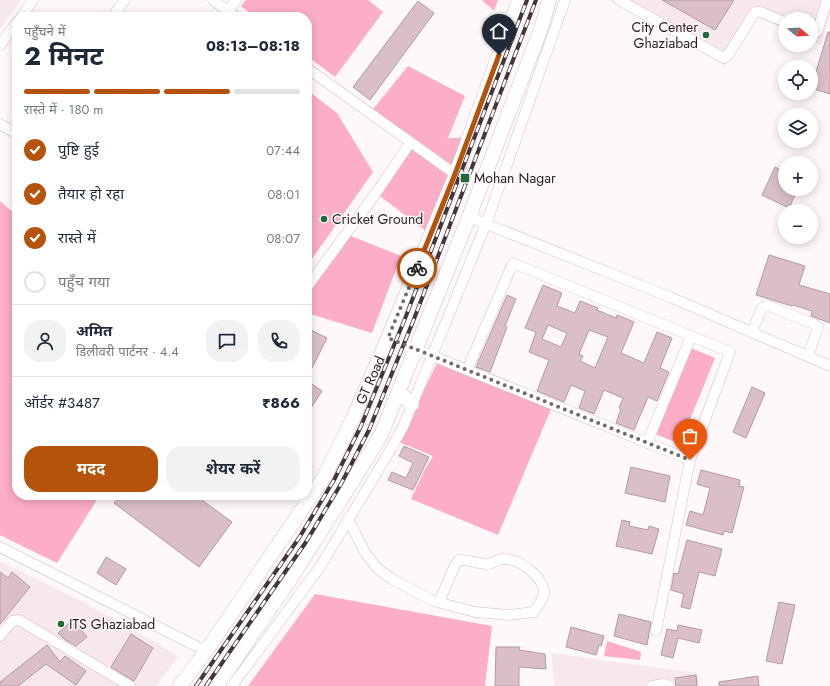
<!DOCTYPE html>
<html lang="hi">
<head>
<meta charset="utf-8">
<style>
	:root { --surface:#fff; --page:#f2f2f3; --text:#1f2937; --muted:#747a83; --line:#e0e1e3; --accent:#b45309 }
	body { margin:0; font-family:Jost,"Noto Sans Devanagari",sans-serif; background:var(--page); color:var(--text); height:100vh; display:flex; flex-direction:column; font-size:15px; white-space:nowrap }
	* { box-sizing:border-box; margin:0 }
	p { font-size:13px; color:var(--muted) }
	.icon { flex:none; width:22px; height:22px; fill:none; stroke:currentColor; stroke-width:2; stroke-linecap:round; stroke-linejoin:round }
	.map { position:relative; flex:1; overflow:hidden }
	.details { position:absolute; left:12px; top:12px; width:300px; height:488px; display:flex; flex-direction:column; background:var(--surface); border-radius:16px; box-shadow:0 2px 10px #0003 }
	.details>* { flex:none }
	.needle { width:26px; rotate:108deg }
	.fabs { position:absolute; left:778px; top:12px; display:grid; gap:8px }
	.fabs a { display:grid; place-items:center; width:40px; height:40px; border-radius:50%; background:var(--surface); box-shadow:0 2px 10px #0003; font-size:20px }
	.pin { position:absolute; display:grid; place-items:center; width:34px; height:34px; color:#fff; margin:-41px -17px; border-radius:50% 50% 50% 0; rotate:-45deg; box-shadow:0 0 4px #0007 }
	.pin .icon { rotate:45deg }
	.courier { position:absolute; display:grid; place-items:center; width:40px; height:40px; margin:-20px; border:3px solid #b45309; border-radius:50%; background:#fff; color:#222; box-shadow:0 1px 5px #0007 }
	.summary em { font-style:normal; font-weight:700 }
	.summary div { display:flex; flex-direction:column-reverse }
	.summary { display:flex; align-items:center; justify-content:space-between; height:68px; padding:0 12px }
	h1 { font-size:26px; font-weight:700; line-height:30px }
	.bar { display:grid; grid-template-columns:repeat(4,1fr); gap:6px 4px; align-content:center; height:48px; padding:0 12px }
	.bar i { height:5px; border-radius:3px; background:var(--line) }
	.bar .active { background:var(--accent) }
	.bar p { grid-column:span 4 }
	.line { display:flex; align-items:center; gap:10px; padding:0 12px; border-top:1px solid var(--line) }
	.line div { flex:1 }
	.round { display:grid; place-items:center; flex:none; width:42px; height:42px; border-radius:16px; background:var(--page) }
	ol { padding:0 12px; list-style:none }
	li { display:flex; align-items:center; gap:12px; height:44px }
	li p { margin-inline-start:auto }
	li .icon { padding:4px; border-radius:50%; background:var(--accent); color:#fff; stroke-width:4 }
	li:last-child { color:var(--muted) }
	li i { width:22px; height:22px; border:2px solid var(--line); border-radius:50% }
	.action { display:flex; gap:8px; margin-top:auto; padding:8px 12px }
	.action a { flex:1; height:46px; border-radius:16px; background:var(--accent); color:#fff; font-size:16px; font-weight:700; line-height:46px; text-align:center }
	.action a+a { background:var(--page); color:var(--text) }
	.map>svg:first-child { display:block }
	.built { fill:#f7e8ed }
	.green { fill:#fcadc8 }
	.building { fill:#dbbfc8; stroke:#b49aa2; fill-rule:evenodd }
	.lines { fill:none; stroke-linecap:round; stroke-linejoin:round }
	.minor-casing { stroke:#d7bbc4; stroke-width:11 }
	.highway-casing { stroke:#d7bbc4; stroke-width:15 }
	.minor { stroke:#fff; stroke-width:10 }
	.highway { stroke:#fff; stroke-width:14 }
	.rail-casing { stroke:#41373a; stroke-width:4 }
	.rail { stroke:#fef8fa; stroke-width:2.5; stroke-dasharray:8; stroke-linecap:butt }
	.done { stroke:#736a6d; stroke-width:4; stroke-dasharray:0 7.2 }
	.route { stroke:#b45309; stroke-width:5 }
	.poi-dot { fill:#1e6b39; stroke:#fef8fa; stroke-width:1.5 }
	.labels { text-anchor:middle; stroke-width:3; stroke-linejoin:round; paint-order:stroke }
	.poi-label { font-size:14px; fill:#281e21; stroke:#fef8fa; text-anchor:start }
	.street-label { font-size:14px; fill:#281e21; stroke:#fef8fa }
</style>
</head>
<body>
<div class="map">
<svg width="830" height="686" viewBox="0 0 830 686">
	<rect width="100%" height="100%" fill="#fef8fa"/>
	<g class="built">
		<path d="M0 0H21L0 29Z"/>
		<path d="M608 0H830V14L821 45 811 41V19H785V29L753 15 725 66Z"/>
		<path d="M0 561 85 603 159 644 178 657 156 686H0Z"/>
		<path d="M551 653 697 673 699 686H555Z"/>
	</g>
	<g class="green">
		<path d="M246 0H368L383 12 335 77 307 56V17H255L241 6Z"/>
		<path d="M482 0H498L494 11Z"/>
		<path d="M408 66 465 96 448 138 436 139 469 137 431 235 376 193 413 142 370 113Z"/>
		<path d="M307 90 337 113 373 172 307 266Z"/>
		<path d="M0 201 17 216V253L12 265 17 269V495H100L57 563 0 535Z"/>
		<path d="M346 234 401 256 372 333 307 313V289Z"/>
		<path d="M691 348 715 358 680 444 655 434Z"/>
		<path d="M437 363 551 409 498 535 411 499 425 469 433 456 399 442Z"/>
		<path d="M315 594 492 626 485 686H248Z"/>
		<path d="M607 641 641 652 640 660 604 656Z"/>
	</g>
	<g class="building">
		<path d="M662 0H734L715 30Z"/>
		<path d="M418 1 434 13 370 100 353 87Z"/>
		<path d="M828 32H830V94L811 88Z"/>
		<path d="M775 167 785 172V189H798L789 208 762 195Z"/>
		<path d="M769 255 805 266 799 285 830 294V323L811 316 812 311 793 305 792 306 756 295Z"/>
		<path d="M543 285 562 293 557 306 575 313 580 301 598 308 597 310 616 318 617 315 634 322 621 353 644 363 657 332 672 338 660 368 669 372 657 401 648 397 634 430 616 423 621 409 619 408 623 398 604 390 594 414 579 408 585 391 571 385 564 402 537 391 549 360 529 352 536 332 525 328ZM548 325 567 333 561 347 542 339ZM589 330 608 337 595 368 580 361 583 356 579 354Z"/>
		<path d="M507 295 516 299 505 326 507 327 490 372 476 367Z"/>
		<path d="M307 328 327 338 312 368 307 365Z"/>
		<path d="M312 384 322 391 307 414V391Z"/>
		<path d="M752 387 765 393 746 438 733 432Z"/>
		<path d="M404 446 429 457 413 490 388 480 392 472 406 478 413 463 399 456Z"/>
		<path d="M631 467 670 476 665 502 625 493Z"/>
		<path d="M701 470 740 480 739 486 744 487 732 533 724 531 723 535 686 525 690 511 703 515 710 488 697 484Z"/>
		<path d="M120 495H195L232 522 199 567 114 503Z"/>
		<path d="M622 520 630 522 629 526 648 530 649 526 659 529 652 554 616 546Z"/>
		<path d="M687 540 722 549 715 576 699 572 690 609 681 607 684 594 671 590 674 573 678 574Z"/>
		<path d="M106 557 126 569 116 585 97 573Z"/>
		<path d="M0 572 8 578 12 572 30 587 0 624Z"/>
		<path d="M779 602 795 605 782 664 766 661Z"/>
		<path d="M619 614 651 622 647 645 614 636Z"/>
		<path d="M73 620 87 637 76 646 64 639 58 633Z"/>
		<path d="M678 625 702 630 699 643 678 638 673 658 661 655 667 629 677 631Z"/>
		<path d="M571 627 604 636 601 646 599 645 596 655 566 647Z"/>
		<path d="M131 634 153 648 134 681 111 667Z"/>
		<path d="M47 645 60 662 65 656 86 671 76 685 46 664 18 686H0V682Z"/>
		<path d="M496 647H520L519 650 545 654 546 669 519 667V686H495Z"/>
		<path d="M696 675 697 686H676L675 678Z"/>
		<path d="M758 676 759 686H719V682Z"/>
	</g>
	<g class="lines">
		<g class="minor-casing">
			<g id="minor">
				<path d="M213 0 236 17"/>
				<path d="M619 0 724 58 728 55 755 12H761L785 22"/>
				<path d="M228 11 236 0"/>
				<path d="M21 17 33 0"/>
				<path d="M112 17 125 0"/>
				<path d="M811 32 815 33 817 32 827 0"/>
				<path d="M0 45 17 22"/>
				<path d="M307 68 455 174"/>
				<path d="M0 124 17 134"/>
				<path d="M469 217 670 297 830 366"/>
				<path d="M307 287 376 193 410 143"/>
				<path d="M752 332 762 308 767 306 772 307 814 324 818 327 808 356"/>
				<path d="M388 338 690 460"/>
				<path d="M467 370 513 263 730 352 690 460 656 631"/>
				<path d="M647 443 691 337"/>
				<path d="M348 519 366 554 378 569 392 579 433 601 475 612 509 615 534 612C538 606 545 598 544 590 541 575 519 559 504 559 498 558 493 564 487 564 477 564 469 559 459 560L455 565 439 602"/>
				<path d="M0 547 206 651"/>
				<path d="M0 636 12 621 19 620 130 686"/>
				<path d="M232 686 320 567 388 454 403 427 486 224 565 0"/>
				<path d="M652 686 664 684 669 686"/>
			</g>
		</g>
		<g class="highway-casing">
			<g id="highway">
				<path d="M399 392 412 404"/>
				<path d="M180 686 206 651 324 477 350 425 388 338 454 179 519 0"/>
				<path d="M217 686 289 581 347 490 381 435 469 217 542 26 549 0"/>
			</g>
		</g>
		<use href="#minor" class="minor"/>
		<use href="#highway" class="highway"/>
		<g class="rail-casing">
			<g id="rail">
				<path d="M196 686 299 538 334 480 361 426 406 316 527 0"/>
				<path d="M206 686 306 542 341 484 369 430 414 319 536 0"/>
			</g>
		</g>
		<use href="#rail" class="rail"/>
	</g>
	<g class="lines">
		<path class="done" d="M417 268 388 338 690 460"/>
		<path class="route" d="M417 268 455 174 499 55"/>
	</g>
	<g class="poi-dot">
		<circle cx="706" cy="35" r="4"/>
		<rect x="460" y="173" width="10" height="10" rx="2"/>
		<circle cx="324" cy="219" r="4"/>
		<circle cx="61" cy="624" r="4"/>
	</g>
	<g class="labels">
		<g class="poi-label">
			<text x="698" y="32" text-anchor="end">City Center<tspan x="698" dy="16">Ghaziabad</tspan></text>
			<text x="474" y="183">Mohan Nagar</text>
			<text x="332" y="224">Cricket Ground</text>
			<text x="69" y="629">ITS Ghaziabad</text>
		</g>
		<g class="street-label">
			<text transform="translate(370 380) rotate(-66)" y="5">GT Road</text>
		</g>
	</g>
</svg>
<div class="fabs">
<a><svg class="needle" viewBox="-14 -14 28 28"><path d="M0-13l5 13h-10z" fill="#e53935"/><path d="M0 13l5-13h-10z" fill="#747a83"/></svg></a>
<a><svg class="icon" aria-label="locate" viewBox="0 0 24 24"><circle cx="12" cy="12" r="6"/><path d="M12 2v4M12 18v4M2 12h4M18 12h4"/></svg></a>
<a><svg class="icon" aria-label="layers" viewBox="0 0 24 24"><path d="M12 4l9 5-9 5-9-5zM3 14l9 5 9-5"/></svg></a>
<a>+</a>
<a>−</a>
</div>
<div class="pin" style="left:690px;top:460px;background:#ea580c"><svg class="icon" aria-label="bag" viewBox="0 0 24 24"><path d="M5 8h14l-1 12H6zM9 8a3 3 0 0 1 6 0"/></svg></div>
<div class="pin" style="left:499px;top:55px;background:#1f2937"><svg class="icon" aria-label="home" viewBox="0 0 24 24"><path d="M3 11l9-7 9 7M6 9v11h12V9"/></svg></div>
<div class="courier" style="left:417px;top:268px"><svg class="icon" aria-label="bike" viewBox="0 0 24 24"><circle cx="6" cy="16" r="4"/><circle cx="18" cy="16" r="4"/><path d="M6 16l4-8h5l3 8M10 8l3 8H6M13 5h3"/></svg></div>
<section class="details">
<div class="summary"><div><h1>2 मिनट</h1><p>पहुँचने में</p></div><em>08:13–08:18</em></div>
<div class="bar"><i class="active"></i><i class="active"></i><i class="active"></i><i></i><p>रास्ते में · 180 m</p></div>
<ol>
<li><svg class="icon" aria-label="check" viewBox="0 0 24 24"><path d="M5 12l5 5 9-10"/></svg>पुष्टि हुई<p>07:44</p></li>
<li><svg class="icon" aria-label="check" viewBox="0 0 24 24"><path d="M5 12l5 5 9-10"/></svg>तैयार हो रहा<p>08:01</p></li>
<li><svg class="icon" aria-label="check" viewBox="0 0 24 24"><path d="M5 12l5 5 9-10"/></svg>रास्ते में<p>08:07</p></li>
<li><i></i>पहुँच गया</li>
</ol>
<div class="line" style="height:72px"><a class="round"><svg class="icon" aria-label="person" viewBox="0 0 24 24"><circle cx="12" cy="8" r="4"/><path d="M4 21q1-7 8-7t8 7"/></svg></a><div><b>अमित</b><p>डिलीवरी पार्टनर · 4.4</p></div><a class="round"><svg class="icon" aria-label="chat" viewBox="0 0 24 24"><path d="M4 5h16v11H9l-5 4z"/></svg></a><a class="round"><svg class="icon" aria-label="phone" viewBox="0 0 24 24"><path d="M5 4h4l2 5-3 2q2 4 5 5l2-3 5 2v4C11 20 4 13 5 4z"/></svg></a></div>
<div class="line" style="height:52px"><div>ऑर्डर #3487</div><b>₹866</b></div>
<div class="action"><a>मदद</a><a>शेयर करें</a></div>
</section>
</div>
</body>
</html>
